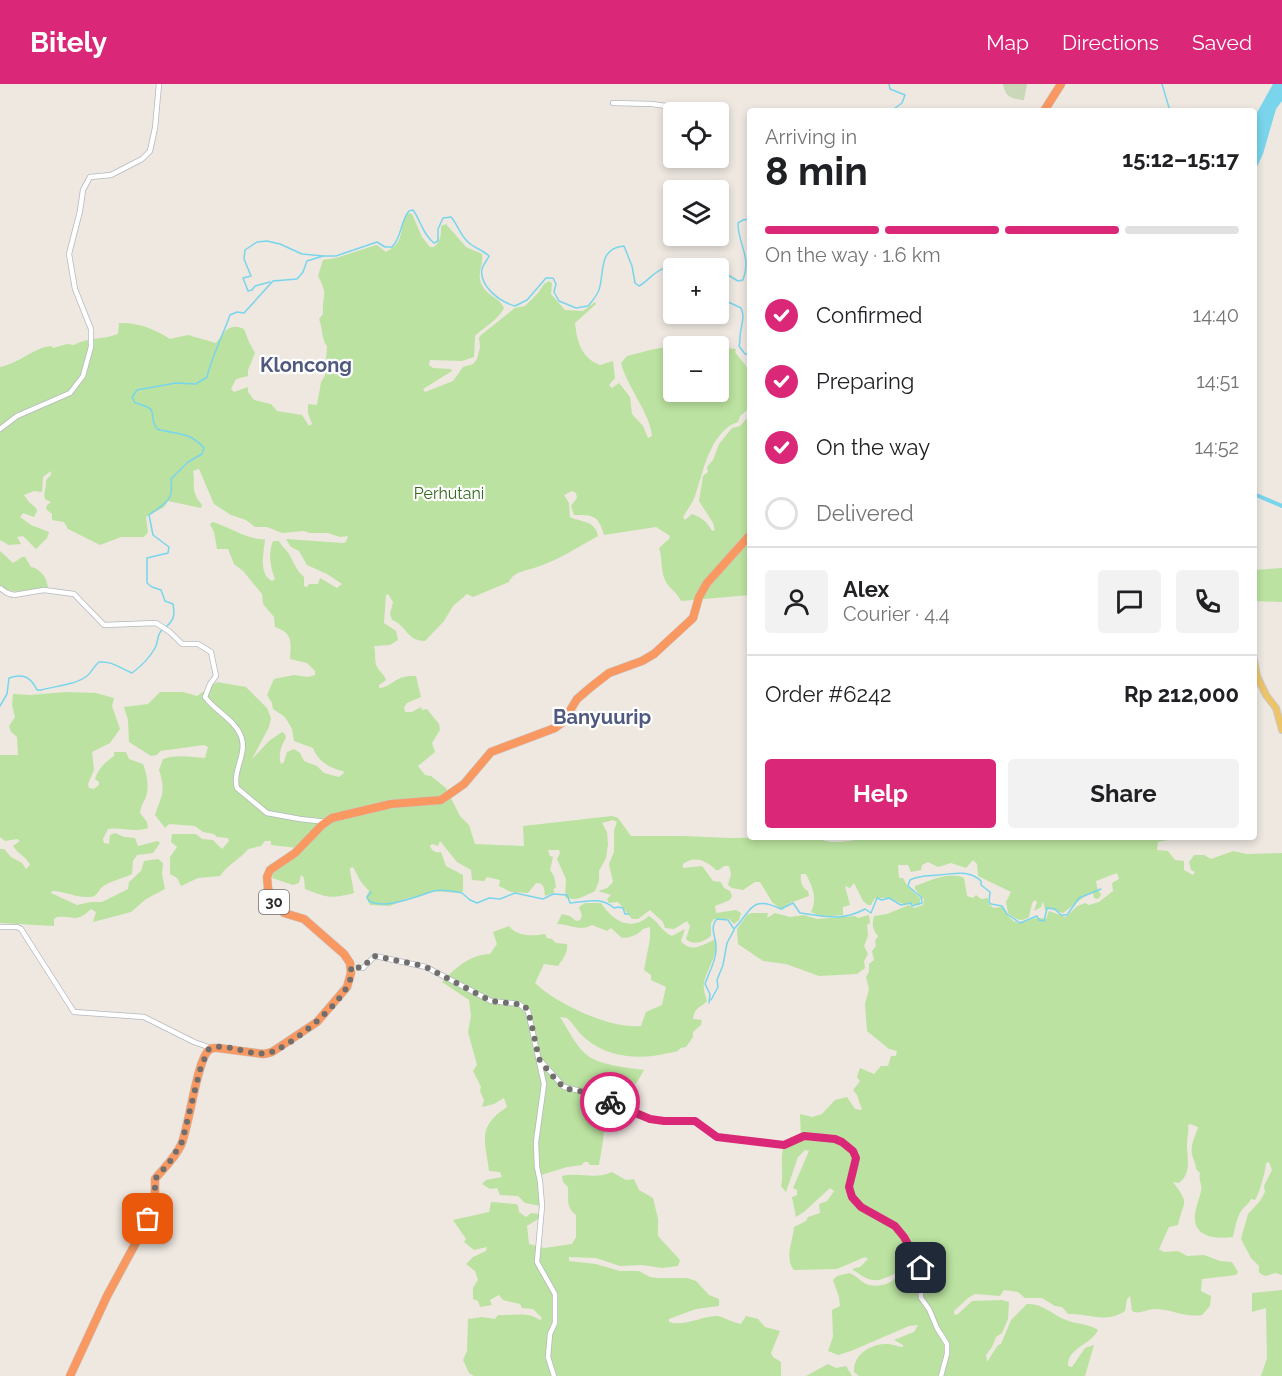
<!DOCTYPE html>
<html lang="en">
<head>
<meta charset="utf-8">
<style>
	:root { --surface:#fff; --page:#f2f2f2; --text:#202124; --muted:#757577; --line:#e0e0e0; --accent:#db2777 }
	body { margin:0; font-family:Raleway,sans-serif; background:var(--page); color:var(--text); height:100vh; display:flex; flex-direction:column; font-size:22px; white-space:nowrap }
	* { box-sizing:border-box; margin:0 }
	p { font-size:20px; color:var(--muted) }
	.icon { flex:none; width:33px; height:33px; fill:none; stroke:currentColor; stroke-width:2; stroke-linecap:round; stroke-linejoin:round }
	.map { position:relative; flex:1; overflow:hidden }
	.sheet { position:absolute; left:747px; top:24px; width:510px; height:732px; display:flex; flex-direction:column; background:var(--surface); border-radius:6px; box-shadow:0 3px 9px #0003 }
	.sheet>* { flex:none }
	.buttons { position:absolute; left:663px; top:18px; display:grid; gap:12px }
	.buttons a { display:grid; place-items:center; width:66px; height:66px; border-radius:6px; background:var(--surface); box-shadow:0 3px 9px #0003; font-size:30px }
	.pin { position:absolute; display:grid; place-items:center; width:51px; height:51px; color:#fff; margin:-26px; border-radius:12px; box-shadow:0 3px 9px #0006 }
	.courier { position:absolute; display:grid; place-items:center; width:60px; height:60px; margin:-30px; border:4px solid #db2777; border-radius:50%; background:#fff; color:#222; box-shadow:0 2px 8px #0007 }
	.headline em { font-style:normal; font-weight:700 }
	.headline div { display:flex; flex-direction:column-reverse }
	.headline { display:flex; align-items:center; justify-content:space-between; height:102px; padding:0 18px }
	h1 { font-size:39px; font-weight:700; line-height:45px }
	.bar { display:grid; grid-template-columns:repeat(4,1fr); gap:9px 6px; align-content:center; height:72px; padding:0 18px }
	.bar i { height:8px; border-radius:4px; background:var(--line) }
	.bar .current { background:var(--accent) }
	.bar p { grid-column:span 4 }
	.line { display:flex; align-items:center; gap:15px; padding:0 18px; border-top:2px solid var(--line) }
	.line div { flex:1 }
	.round { display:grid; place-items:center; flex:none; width:63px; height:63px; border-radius:6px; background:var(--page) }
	ol { padding:0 18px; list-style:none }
	li { display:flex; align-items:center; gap:18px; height:66px }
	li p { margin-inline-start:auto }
	li .icon { padding:6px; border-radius:50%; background:var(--accent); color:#fff; stroke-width:4 }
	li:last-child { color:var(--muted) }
	li i { width:33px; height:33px; border:3px solid var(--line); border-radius:50% }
	.button { display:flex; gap:12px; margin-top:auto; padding:12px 18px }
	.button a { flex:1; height:69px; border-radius:6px; background:var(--accent); color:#fff; font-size:24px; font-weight:700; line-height:69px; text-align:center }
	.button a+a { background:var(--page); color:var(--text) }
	header { display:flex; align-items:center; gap:36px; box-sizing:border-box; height:84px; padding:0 30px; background:var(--accent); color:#fff }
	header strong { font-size:28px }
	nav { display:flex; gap:33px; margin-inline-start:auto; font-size:21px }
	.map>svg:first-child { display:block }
	.green { fill:#bbe2a0 }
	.cemetery { fill:#cad8b9 }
	.water { fill:#79d5ec }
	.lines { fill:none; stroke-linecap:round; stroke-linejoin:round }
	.stream { stroke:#79d5ec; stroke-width:1.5 }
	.river { stroke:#79d5ec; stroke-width:4 }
	.minor-casing { stroke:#b4b8c0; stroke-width:6 }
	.major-casing { stroke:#c9c9c9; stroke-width:8 }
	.highway-casing { stroke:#c9c9c9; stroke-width:9 }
	.minor { stroke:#fff; stroke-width:4.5 }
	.major { stroke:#edc468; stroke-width:6 }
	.highway { stroke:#f99861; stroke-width:8 }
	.done { stroke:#716f6d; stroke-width:6; stroke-dasharray:0 10.8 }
	.route { stroke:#db2777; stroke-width:8 }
	.labels { text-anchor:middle; stroke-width:4.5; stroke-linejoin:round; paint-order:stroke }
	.shield { fill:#fff; stroke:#6d6d6d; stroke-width:1.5 }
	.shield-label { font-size:15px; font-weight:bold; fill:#2e2e2e }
	.park-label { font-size:16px; fill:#336b1e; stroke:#fff }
	.quarter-label { font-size:20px; font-weight:bold; fill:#4f5a7e; stroke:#fff }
</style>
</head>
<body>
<header>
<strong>Bitely</strong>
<nav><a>Map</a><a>Directions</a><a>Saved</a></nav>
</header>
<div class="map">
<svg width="1282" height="1292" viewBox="0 0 1282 1292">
	<rect width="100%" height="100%" fill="#eee8e1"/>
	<g class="green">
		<path d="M409 129 412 130 422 153 430 163H434C441 157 441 151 441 142L446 140 466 163 482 170C484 182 475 190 483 203 488 212 500 214 504 224 497 237 485 242 475 252L474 273 462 277 430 276 429 281 433 284 451 285 452 287 423 305 425 308 453 297 463 283 473 280 477 275 480 263 479 254 481 251 515 224 525 222 538 209 544 200 549 197 552 199 551 210 565 226 583 227 595 218 596 220 575 239C577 257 581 274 600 281L613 277 615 294 609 301 612 304 619 299 630 313 632 330 643 342 648 354 652 352C650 329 627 303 621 279L627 272C643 268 658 263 673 263L674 308H718L719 263 736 265 735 268 750 287 749 321 746 327 740 332 738 338C710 347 703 389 695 412 692 420 687 426 683 433L685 436 692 430C703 434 707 438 712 447L715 446 713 439 699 417 703 392 708 388 707 383 713 376 719 360 732 344 740 342 750 331V511L681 517C676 507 671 506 666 498 660 488 663 475 659 464L669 455 670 452 656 443 604 451C598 431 594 431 574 431L571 422 577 414 576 409 572 407 564 411 569 419 570 433C582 439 595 436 598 452 578 463 559 476 537 483 526 487 514 487 509 498L473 513 467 510 453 522 444 537 425 557C407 557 406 541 392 536L390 530 393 518 388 510 386 511 384 539 396 547 398 556 390 561 374 562C376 568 374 577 377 583 380 588 384 590 386 596L379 601V604C393 603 394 591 416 592L421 613 407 619 404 623 405 628H412L421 623 422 626 427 625 439 640 440 646 432 659 435 668 418 682 425 691 431 692 446 704 460 732 469 741 475 760 524 762 523 742 612 732 618 734 631 752H683L729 754 814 753C833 762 849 757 869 753H1167L1168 756 1158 758 1157 766 1168 767 1175 776 1184 777V786L1193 791 1195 788 1191 786 1189 778 1194 771H1204L1211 775 1233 767 1247 770 1282 769V1191L1276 1189C1269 1190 1265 1195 1259 1188V1182L1251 1174 1241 1155 1248 1130 1260 1117 1265 1108 1264 1102 1272 1086 1269 1078 1266 1079C1266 1086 1259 1111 1255 1116L1251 1115C1248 1121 1245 1122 1241 1127 1236 1136 1235 1144 1233 1153 1213 1156 1189 1152 1196 1125 1197 1119 1200 1113 1201 1107 1203 1101 1198 1096 1200 1089L1196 1085C1196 1079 1193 1076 1192 1070 1190 1061 1196 1051 1198 1043L1190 1040 1188 1041C1189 1048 1187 1054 1187 1061 1187 1074 1192 1089 1179 1099L1173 1098C1191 1122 1183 1116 1178 1141L1169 1143 1159 1165 1164 1168 1178 1167 1187 1172 1204 1171 1220 1177 1232 1178 1238 1188 1236 1191 1202 1195 1201 1207 1211 1212 1210 1222 1202 1231C1184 1234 1172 1225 1155 1225 1146 1225 1141 1231 1132 1227L1130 1212 1127 1215 1125 1227C1106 1240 1088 1229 1068 1230L1062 1223 1055 1222 1042 1214H1025L1018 1208 1004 1206 1000 1212 975 1210 968 1214 954 1227V1230L957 1231 972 1217 1002 1216 1009 1218 1008 1235 1002 1249 996 1253 992 1263 986 1271 987 1278 998 1261 1001 1260 1011 1236 1027 1220C1042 1219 1053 1231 1066 1236 1075 1240 1090 1240 1098 1246 1091 1261 1067 1264 1068 1282L1072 1283 1085 1264 1094 1261 1085 1292H859L854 1288C853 1270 872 1259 888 1260 893 1260 898 1263 903 1263V1261L894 1256 914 1248 918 1241 909 1242 851 1267 838 1271 828 1267 833 1253 832 1226 840 1222 839 1213 833 1196 837 1192 849 1189C856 1191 860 1197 866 1200 876 1204 894 1201 897 1190L896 1189C875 1200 870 1198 852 1185L860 1183 868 1175 865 1173 837 1185 794 1186C784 1174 793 1157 794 1143L806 1137 808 1133 820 1129 819 1120 827 1117 834 1107 830 1104 805 1127 796 1133 792 1113 797 1111V1106L793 1104 809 1067 805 1066 798 1073 786 1108 781 1102C784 1090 780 1078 783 1065L801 1055 800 1030 812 1033 822 1030 835 1016 847 1013 855 1025 862 1026 857 1011 853 1006 860 997 857 993 860 984 874 990 881 982H888L891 972H896L897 967 889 965 867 947 865 920 869 905 866 893 869 888V880L874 876 872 867 876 862 875 857 878 852C872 845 872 840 874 832L887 830 909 821 914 824 923 821 924 816 915 805V802C930 797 949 787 964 794L967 812 973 814 976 811 981 815 988 814V818L993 824 1002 823C1021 854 1024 829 1046 835L1049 827 1066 833 1076 823 1085 819 1089 821 1099 818 1113 807 1112 799 1119 795 1117 789 1096 797 1097 803 1101 811 1098 815 1094 814 1093 809H1089L1063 829 1050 825 1045 826 1043 817 1041 823 1034 827 1037 818 1035 816 1032 819 1029 833C1020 839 1015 835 1008 829L1006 818 1011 808 978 792 977 780 973 776 966 784 951 779 938 783 928 778 922 781 921 786 911 788 908 781H898L899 794H903L908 803 920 814V821L903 820 890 814H875L871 821H868L863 817 854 799 850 804 845 802 850 821 843 823V831L822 833 811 828C818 813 812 803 806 790H801C800 797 802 804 808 807L809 812 790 819 782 826 772 818 760 798H755L743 806 732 804 728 801 731 790 729 782H724L719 786H716C706 777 696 771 683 780V784L702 782 713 797 721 798 724 804 730 807 732 812 730 816 715 822 716 829 736 826 741 829 739 836 734 840 729 835H714L711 839V852C704 858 693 862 686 855L690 842 687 837 674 845 665 844 663 838 650 826 638 835H632L618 818 609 819 607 815 611 811 598 807 607 804 613 798 609 780 614 768V746L617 738 613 736 602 739 607 748 608 760 606 774 599 787V797L595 807C584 812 577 818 565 813L566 795 557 775 560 769 559 766H548L550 772 553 773 550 786 554 792 556 803 553 806 555 808 545 812C544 805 545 799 536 799L528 809 511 808 499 802 500 796 487 793 484 797 472 796 471 786 457 778 440 757 438 762 432 760 430 762C432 767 435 769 441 768L446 782 463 791V807L460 809 432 807 418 813 408 814 390 822 370 821 366 813 369 807 361 798 353 783 350 784V787L354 809C331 815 328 814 305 805L304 794 301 791 299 799 293 801 272 794 274 787 297 764 271 761V757H265L261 762 248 765C242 774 228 780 220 792L198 794 181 802 177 794 170 790V773L177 763 171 758 172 750H196L202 755 213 756 222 765 229 757 228 754 217 753 214 750 203 748 195 742 169 740 165 744 155 731C162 710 166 708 159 686L163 675C176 670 192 673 205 674L208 663 204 661 160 667 157 671 151 672 129 658 128 636 124 623 148 620 160 608H183L197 612 217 598 246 603 267 624 271 634 269 643 252 675 269 657 282 648 285 650 286 654C281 661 278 672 281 680L284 678 287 668 294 665 300 669 304 677 317 682 324 689 339 693 344 689 343 687C330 685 317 676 313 664L294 657 292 645 285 633 273 625 272 619 267 611 274 595 294 591 308 593 315 591V587L307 579 290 575C291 558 293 549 275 543L274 533 263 520 262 510 243 487 234 480 228 465H217L214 448 210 440 213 438C229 443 250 457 265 455 264 469 258 490 272 497L275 495C270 483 268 469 273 457H279C282 463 286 465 289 470 294 479 296 486 304 493V502L307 503 309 500H318L320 494 337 504 342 500 327 490 307 481 299 467 291 463 286 455 343 459 346 458 348 452 340 453 328 449H310L304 447 282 449 267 443H255L246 436 231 431 214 420 199 385 193 387C195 395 192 404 196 412 197 415 200 418 202 421L201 424 168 417 164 423 146 433 148 448 144 453H121L100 461 68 445 64 438 52 436V430L46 425 47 421 51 418 45 415C43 408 47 403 46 396L51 391V387L43 393 42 408 34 407 24 411 29 418 36 424 37 427 34 433 23 429 20 433 31 441 49 448 47 454 36 465 23 452 17 453 21 460 9 461 0 456V283C20 279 33 264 51 262L53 264 67 260 74 261C88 253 103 256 118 250L119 239C136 238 156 245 170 255L188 251 216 259C224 249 228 238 244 245L249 258 255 269 248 286V292L236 295 231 305 234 308 248 303V308L254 316 271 320 277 327 302 331 309 342 312 340 308 329V320L317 321 321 298 325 292 327 262C321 255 323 244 319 235L323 230C322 209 329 213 318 192L323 176 336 174 373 162 377 161 386 168C409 156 396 141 409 129Z"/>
		<path d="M0 467 13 479 22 473H25L31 483C41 485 47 494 48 504 32 505 14 513 0 501Z"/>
		<path d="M1282 484V518L1254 517V486Z"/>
		<path d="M66 608 96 609 114 614 112 622 120 645 110 659 92 668 94 686 88 700 89 704 94 705 99 701V698L95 695C99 683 105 679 114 672V668H126L129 675 143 680C147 690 150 705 145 715 142 721 141 722 140 729L147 738 148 744C135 749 122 743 108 745L103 755 104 759 109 760 110 751 115 749 124 753 135 754 138 762 158 757 160 759 153 769 137 771 133 777 132 790C122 795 109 797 101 804 98 808 96 813 90 813 76 814 65 807 52 807L51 809 77 821 91 818H102L128 805 129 798 141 787 144 777 158 775 163 779 162 790 165 805 146 815 131 828 93 838 96 828 91 825C75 840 75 831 57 833L54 835V842L0 839V765H4L11 773 22 779 26 785 30 781C27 773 18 770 13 762L20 757 17 755 5 757 0 753V671H18L17 653 11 648 9 642 15 633 12 621 13 610 30 611Z"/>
		<path d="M585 819H601C613 837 630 848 649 832 659 838 661 847 672 852L685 845 681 857C691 870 704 860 716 855 718 872 708 882 704 898 703 904 705 911 707 917 699 925 695 923 693 935L702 936 701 941 693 948V953L686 963 681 964C676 969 674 968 668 969 642 976 608 974 586 955 578 949 574 940 567 934L560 933C568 945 576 963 588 972 600 981 629 984 644 986L636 1000C629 998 619 995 613 999 600 1007 604 1031 604 1043 604 1056 601 1068 599 1081H590L588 1078H584L582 1081 567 1083 538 1092 540 1122 525 1119 518 1112 500 1111 497 1104 490 1105 482 1100 486 1096 502 1093 500 1088 489 1087C485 1055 477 1043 507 1023L504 1014 494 1020 482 1023 484 1016 480 1007 481 1003 473 987 477 981 468 948 471 932 469 916 442 898C455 884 471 870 490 870L497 860 493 848 509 842C517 853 533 852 545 850L547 854 552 855 556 859 567 860C568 869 563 875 558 882L544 880 535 899C557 920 610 945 641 942L646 928 662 921 666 903 651 896V891L644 886 650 855V843L643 845C638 851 629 854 622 854L611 844 607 847 592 841C580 848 570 840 557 840L562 830 570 832 576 837 580 836 582 832 579 823Z"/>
		<path d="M752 829H768L767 834 775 829 790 833 804 831 817 835 855 832 858 834 869 831 870 839 867 841 868 852 864 862 868 870 864 877 865 884 857 890 819 892 786 880 763 877 738 860 737 845 747 831Z"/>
		<path d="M612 1088 626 1096 634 1095 639 1106 653 1114 658 1135V1152L680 1176 678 1182 662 1184 642 1181 620 1182 596 1174 569 1173V1177L596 1180 620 1187H639L650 1193 657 1194H687L696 1197 709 1211 719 1215V1222L696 1225 669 1235V1238C684 1243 702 1232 717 1232 721 1232 734 1239 741 1240L746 1232 758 1235 765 1243 780 1247 771 1269 773 1273 781 1278V1292H474L469 1289 463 1276 467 1267 468 1235 482 1233 495 1235 498 1231C511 1232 528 1227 540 1236L542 1234 533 1225 522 1224 520 1220 503 1216 499 1211 490 1216 492 1221 480 1223 478 1217 473 1215V1204L478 1196 475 1187 466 1180 473 1173 486 1167 487 1163 474 1166 464 1158 466 1155 453 1136 489 1128 491 1118 515 1120 518 1121 519 1128 526 1133 531 1129 539 1130 538 1135 527 1142 529 1160 544 1164 572 1160 576 1153V1131C565 1122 569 1115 568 1103L563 1098 562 1092C579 1088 596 1096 612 1088Z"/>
		<path d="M1282 1206V1292H1261L1267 1274 1266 1224 1252 1228V1209Z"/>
		<path d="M828 1280 836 1284 846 1282 852 1292H806Z"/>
	</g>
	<path class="cemetery" d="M1003 0H1027L1024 16C1012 15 1005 13 1003 0Z"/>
	<path class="water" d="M1273 0H1282V17L1276 25 1263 70 1254 89V34Z"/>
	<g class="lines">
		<g class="stream">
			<path d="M889 0 890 5 905 11 902 19 891 27"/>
			<path d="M1162 0 1170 27"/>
			<path d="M718 189 723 188 738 197 743 196C752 173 738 161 738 139L743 136 750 135"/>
			<path d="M270 198 255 202 252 206 248 207 243 194 251 192 244 175 245 166 257 158 267 157 280 160 302 170 323 172H336L377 158 385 163H392C402 153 400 138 409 127L413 126C421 137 423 151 434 159L438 157V145L443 134 451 133C458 141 460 151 468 158 474 164 483 166 489 172 487 177 483 180 482 185 479 202 500 218 515 222L527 216 546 194H553L556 200 554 208 559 217 576 224 588 222C593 216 599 210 600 202 604 184 600 164 624 162L632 182 635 199 639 202C653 194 657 181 676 184"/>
			<path d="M718 213 741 224C745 233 742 237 741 246 739 252 741 256 739 262L745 270H750"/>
			<path d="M166 543C174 536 175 531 173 520L165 517 161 506 152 503 147 499V474L168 469 169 463 153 451 149 431C164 419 174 419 171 395L188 378 202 370 204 364C189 347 177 351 157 345 146 329 163 326 135 319L132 313 137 306 176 299 196 300 207 293C212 272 223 251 230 231L237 228 244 229 273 197 297 195 303 188 307 177 323 172"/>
			<path d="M0 622 7 610 9 594C23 589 31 593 37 606H41C55 602 75 601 87 592 91 589 94 582 99 578 113 577 119 584 132 589 140 583 150 573 155 564 159 557 156 552 162 546"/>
			<path d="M371 808 367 813 369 817C385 826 417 812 434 807 442 805 453 807 462 809L470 816 477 819 489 814 500 815 515 809 543 815 553 810 567 811 570 819C586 818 600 812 614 824L618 823 623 824 625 830H629"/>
			<path d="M711 916 718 903 717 896 723 881 727 859 734 846"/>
			<path d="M709 919 710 910 705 900C709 888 717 875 716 862 716 853 709 844 717 835L728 836 734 845C751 828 750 810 781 825L793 819 800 829C825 832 841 838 865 825L871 829 877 814 882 816 889 814 901 821 911 819 912 822 922 819 921 813 908 802 910 796C920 791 928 792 939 791 954 790 969 785 981 797V801L990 808 989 818 991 820 1002 822 1007 830 1020 839 1037 832 1039 836 1044 837 1047 824 1055 825 1061 831H1067L1079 814 1101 805"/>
		</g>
		<path class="river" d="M1254 410 1282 422"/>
		<g class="minor-casing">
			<g id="minor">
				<path d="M613 19 652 20 701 27"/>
				<path d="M0 345 17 332 70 309 83 292 91 263V245L75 205 69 170 80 127 83 106 90 93 111 91 142 75 150 67 155 44 159 0"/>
				<path d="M0 504 7 509 14 511 44 506 74 510 104 541 156 539 170 548 182 560H198L211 568 216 592 210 600 205 613C215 627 235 636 241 652 248 669 232 687 237 704L267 729 300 735 327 738"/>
				<path d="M0 843H17L21 845 74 928 144 933 194 958 211 964"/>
				<path d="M351 882 355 884H363L375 872 426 883 491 917 519 920 528 927 544 1000 536 1058 537 1083 540 1097 542 1122 537 1178 555 1210V1239L550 1250 548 1273 554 1292"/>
				<path d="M539 975 564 1003 589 1009 633 1030 658 1037H695L717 1053 784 1061C791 1060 797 1052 804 1052 819 1051 858 1056 856 1078 855 1091 843 1104 854 1117 863 1127 878 1131 890 1138 902 1145 921 1177 923 1191 923 1199 920 1206 921 1214L929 1225 937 1244 947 1260V1270L941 1292"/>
			</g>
		</g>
		<g class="major-casing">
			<path id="major" d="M1254 576 1257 592 1266 611 1276 624 1282 646"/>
		</g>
		<g class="highway-casing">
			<g id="highway">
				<path d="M1044 27 1061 0"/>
				<path d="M70 1292 107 1212 146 1140 155 1114V1095C164 1084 175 1074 181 1061 189 1044 197 975 209 966 212 963 214 964 218 964L264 970 272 968 317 938 347 903 351 889 350 879 344 870 304 835 284 829 277 822 270 812 268 804 267 793 270 786 295 769 322 741 332 734 391 720 441 716 464 700 491 668 555 644 563 638 577 615 591 603 609 589 642 577 654 570 693 534 699 513 707 499 750 451"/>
			</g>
		</g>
		<use href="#minor" class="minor"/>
		<use href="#major" class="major"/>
		<use href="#highway" class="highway"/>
	</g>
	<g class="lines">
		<path class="done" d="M148 1135 155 1114V1095L169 1079 182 1058 200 986 208 966C225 956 249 973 268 969 290 964 344 918 350 896 352 891 351 887 351 882L362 884 374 872 424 882 491 917 524 921 528 927 531 938 539 975 550 989 564 1004 589 1009 610 1018"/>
		<path class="route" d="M610 1018 650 1035 664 1037H695L717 1053 784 1061 804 1052 835 1055 842 1058 853 1067 856 1074 849 1103 852 1113 861 1123 895 1142 904 1153 921 1184"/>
	</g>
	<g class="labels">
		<rect class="shield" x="259" y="806" width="30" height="24" rx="4.5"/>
		<g class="shield-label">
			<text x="274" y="823">30</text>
		</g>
		<g class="park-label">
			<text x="449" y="415">Perhutani</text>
		</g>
		<g class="quarter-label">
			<text x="306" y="288">Kloncong</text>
			<text x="602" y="640">Banyuurip</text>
		</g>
	</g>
</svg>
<div class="buttons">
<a><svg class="icon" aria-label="locate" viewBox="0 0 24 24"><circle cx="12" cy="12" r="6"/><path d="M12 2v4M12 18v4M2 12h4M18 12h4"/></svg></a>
<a><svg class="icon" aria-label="layers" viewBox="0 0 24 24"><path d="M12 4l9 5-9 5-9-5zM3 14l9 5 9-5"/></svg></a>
<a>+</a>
<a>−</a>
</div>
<div class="pin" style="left:148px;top:1135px;background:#ea580c"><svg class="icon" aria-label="bag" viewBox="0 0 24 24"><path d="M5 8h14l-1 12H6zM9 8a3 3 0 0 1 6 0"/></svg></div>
<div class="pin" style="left:921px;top:1184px;background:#1f2937"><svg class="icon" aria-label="home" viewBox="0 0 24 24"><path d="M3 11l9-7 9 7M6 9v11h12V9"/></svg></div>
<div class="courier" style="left:610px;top:1018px"><svg class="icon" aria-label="bike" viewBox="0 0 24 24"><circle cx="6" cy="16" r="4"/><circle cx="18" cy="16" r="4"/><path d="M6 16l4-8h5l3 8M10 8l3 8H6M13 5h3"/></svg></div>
<section class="sheet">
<div class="headline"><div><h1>8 min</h1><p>Arriving in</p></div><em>15:12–15:17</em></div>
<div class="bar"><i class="current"></i><i class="current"></i><i class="current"></i><i></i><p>On the way · 1.6 km</p></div>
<ol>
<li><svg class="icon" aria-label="check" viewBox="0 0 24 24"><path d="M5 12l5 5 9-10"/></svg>Confirmed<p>14:40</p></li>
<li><svg class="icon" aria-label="check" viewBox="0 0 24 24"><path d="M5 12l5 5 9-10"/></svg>Preparing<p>14:51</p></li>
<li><svg class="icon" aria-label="check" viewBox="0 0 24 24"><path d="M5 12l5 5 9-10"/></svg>On the way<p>14:52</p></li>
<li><i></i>Delivered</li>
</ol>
<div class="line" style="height:108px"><a class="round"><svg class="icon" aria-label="person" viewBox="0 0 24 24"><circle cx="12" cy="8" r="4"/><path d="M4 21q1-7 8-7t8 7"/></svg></a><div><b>Alex</b><p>Courier · 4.4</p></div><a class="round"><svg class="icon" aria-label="chat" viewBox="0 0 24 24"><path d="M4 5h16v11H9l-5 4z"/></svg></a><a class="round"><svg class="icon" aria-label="phone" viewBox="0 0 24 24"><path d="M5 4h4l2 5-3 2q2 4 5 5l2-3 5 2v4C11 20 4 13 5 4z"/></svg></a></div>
<div class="line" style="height:78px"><div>Order #6242</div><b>Rp 212,000</b></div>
<div class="button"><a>Help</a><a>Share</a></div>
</section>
</div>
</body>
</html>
